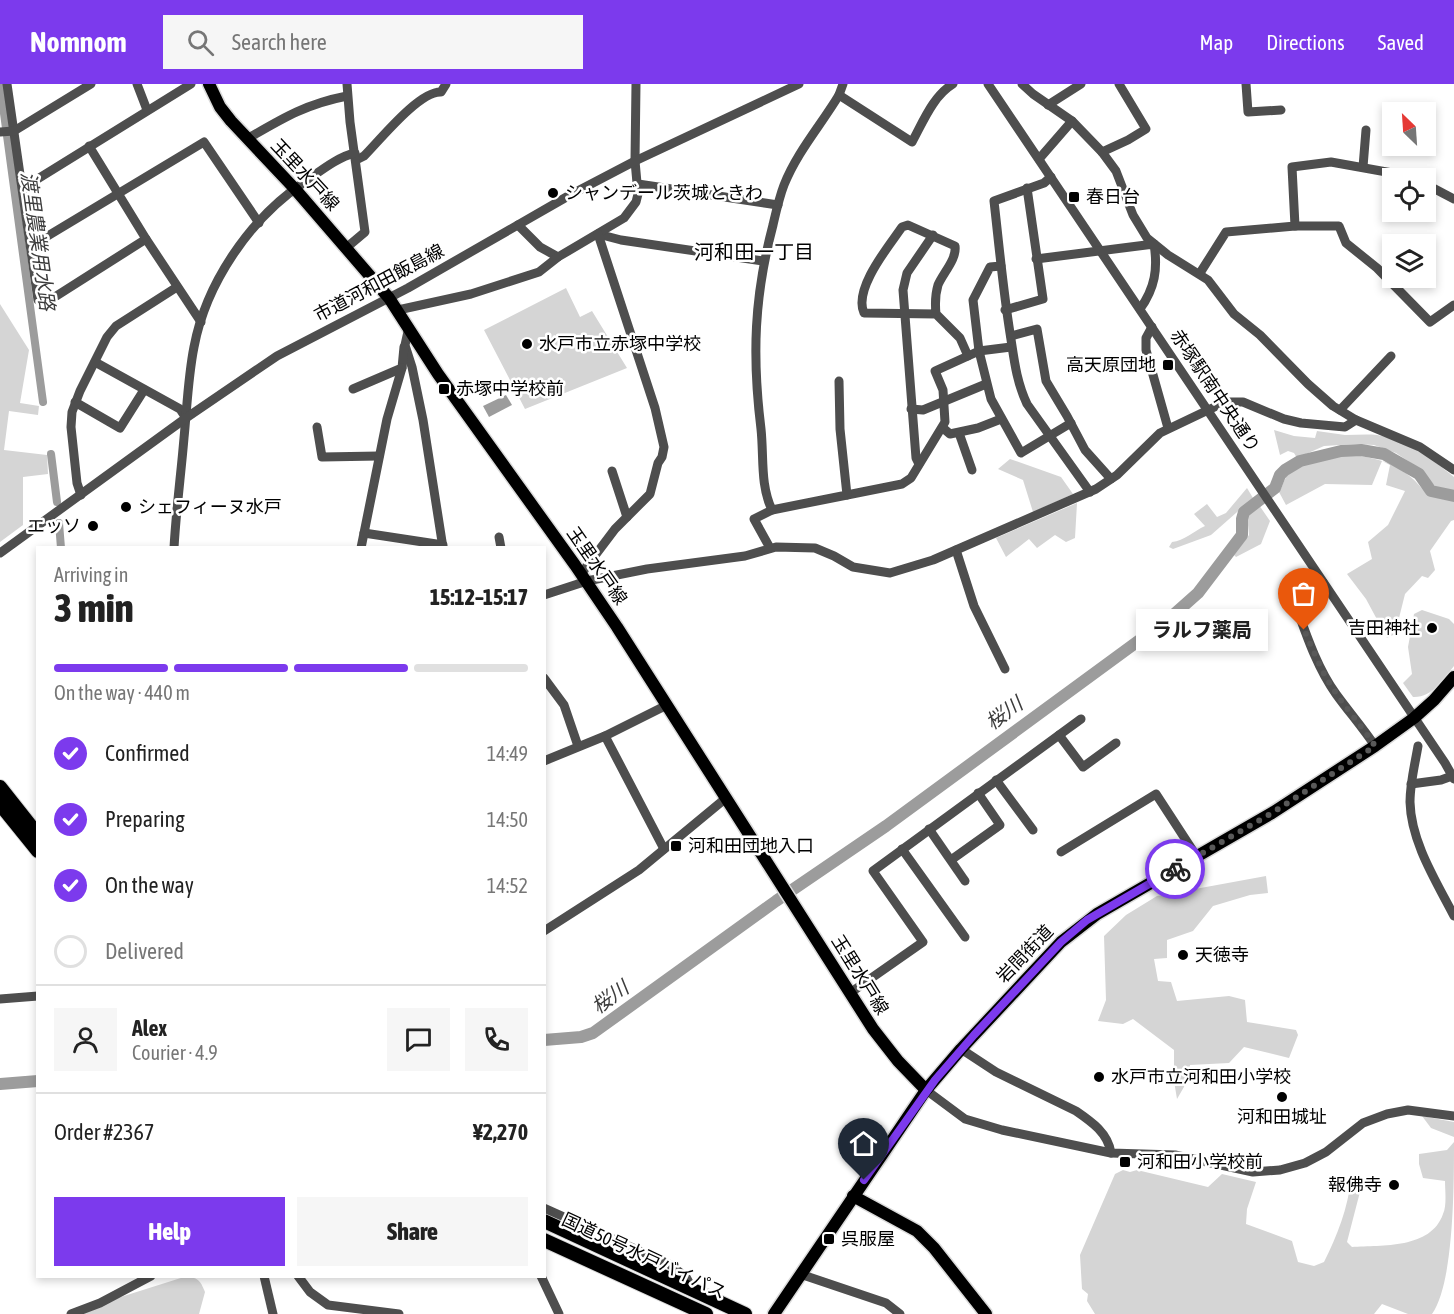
<!DOCTYPE html>
<html lang="en">
<head>
<meta charset="utf-8">
<style>
	:root { --surface:#fff; --page:#f6f6f6; --text:#222; --muted:#767676; --line:#e0e0e0; --accent:#7c3aed }
	body { margin:0; font-family:"Asap Condensed","Noto Sans JP",sans-serif; background:var(--page); color:var(--text); height:100vh; display:flex; flex-direction:column; font-size:22px; white-space:nowrap }
	* { box-sizing:border-box; margin:0 }
	p { font-size:20px; color:var(--muted) }
	.icon { flex:none; width:33px; height:33px; fill:none; stroke:currentColor; stroke-width:2; stroke-linecap:round; stroke-linejoin:round }
	.map { position:relative; flex:1; overflow:hidden }
	.panel { position:absolute; left:36px; top:462px; width:510px; height:732px; display:flex; flex-direction:column; background:var(--surface); border-radius:0px; box-shadow:0 3px 9px #0003 }
	.panel>* { flex:none }
	.needle { width:39px; rotate:335deg }
	.controls { position:absolute; left:1382px; top:18px; display:grid; gap:12px }
	.controls a { display:grid; place-items:center; width:54px; height:54px; border-radius:0px; background:var(--surface); box-shadow:0 3px 9px #0003; font-size:30px }
	.pin { position:absolute; display:grid; place-items:center; width:51px; height:51px; color:#fff; margin:-62px -26px; border-radius:50% 50% 50% 0; rotate:-45deg; box-shadow:0 0 6px #0007 }
	.pin .icon { rotate:45deg }
	.courier { position:absolute; display:grid; place-items:center; width:60px; height:60px; margin:-30px; border:4px solid #7c3aed; border-radius:50%; background:#fff; color:#222; box-shadow:0 2px 8px #0007 }
	.bubble { position:absolute; height:42px; border-radius:0px; background:var(--surface); box-shadow:0 3px 9px #0003; font-size:20px; font-weight:800; line-height:42px; text-align:center }
	.summary em { font-style:normal; font-weight:800 }
	.summary div { display:flex; flex-direction:column-reverse }
	.summary { display:flex; align-items:center; justify-content:space-between; height:102px; padding:0 18px }
	h1 { font-size:39px; font-weight:800; line-height:45px }
	.bar { display:grid; grid-template-columns:repeat(4,1fr); gap:9px 6px; align-content:center; height:72px; padding:0 18px }
	.bar i { height:8px; border-radius:4px; background:var(--line) }
	.bar .on { background:var(--accent) }
	.bar p { grid-column:span 4 }
	.line { display:flex; align-items:center; gap:15px; padding:0 18px; border-top:2px solid var(--line) }
	.line div { flex:1 }
	.round { display:grid; place-items:center; flex:none; width:63px; height:63px; border-radius:0px; background:var(--page) }
	ol { padding:0 18px; list-style:none }
	li { display:flex; align-items:center; gap:18px; height:66px }
	li p { margin-inline-start:auto }
	li .icon { padding:6px; border-radius:50%; background:var(--accent); color:#fff; stroke-width:4 }
	li:last-child { color:var(--muted) }
	li i { width:33px; height:33px; border:3px solid var(--line); border-radius:50% }
	.action { display:flex; gap:12px; margin-top:auto; padding:12px 18px }
	.action a { flex:1; height:69px; border-radius:0px; background:var(--accent); color:#fff; font-size:24px; font-weight:800; line-height:69px; text-align:center }
	.action a+a { background:var(--page); color:var(--text) }
	header { display:flex; align-items:center; gap:36px; box-sizing:border-box; height:84px; padding:0 30px; background:var(--accent); color:#fff }
	header strong { font-size:28px }
	nav { display:flex; gap:33px; margin-inline-start:auto; font-size:21px }
	.search { width:420px; height:54px; background:var(--page); display:flex; align-items:center; gap:15px; box-sizing:border-box; padding:0 21px; border-radius:0px; color:var(--muted); font-size:22px }
	.map>svg:first-child { display:block }
	.green { fill:#d5d5d5 }
	.water { fill:#9c9c9c }
	.lines { fill:none; stroke-linecap:round; stroke-linejoin:round }
	.canal { stroke:#9c9c9c; stroke-width:8 }
	.river { stroke:#9c9c9c; stroke-width:12 }
	.major-casing { stroke:#dbdbdb; stroke-width:15 }
	.highway-casing { stroke:#dbdbdb; stroke-width:16 }
	.minor { stroke:#4e4e4e; stroke-width:9 }
	.major { stroke:#000; stroke-width:12 }
	.highway { stroke:#000; stroke-width:14 }
	.done { stroke:#595959; stroke-width:6; stroke-dasharray:0 10.8 }
	.route { stroke:#7c3aed; stroke-width:8 }
	.poi-dot { fill:#000; stroke:#fff; stroke-width:2 }
	.labels { text-anchor:middle; stroke-width:5; stroke-linejoin:round; paint-order:stroke }
	.street-label { font-size:18px; fill:#000; stroke:#fff }
	.poi-label { font-size:18px; fill:#000; stroke:#fff; text-anchor:start }
	.water-label { font-size:20px; font-style:italic; fill:#3d3d3d; stroke:#fff }
	.neighbourhood-label { font-size:20px; fill:#000; stroke:#fff }
</style>
</head>
<body>
<header>
<strong>Nomnom</strong>
<div class="search"><svg class="icon" aria-label="search" viewBox="0 0 24 24"><circle cx="10" cy="10" r="6"/><path d="M15 15l6 6"/></svg>Search here</div>
<nav><a>Map</a><a>Directions</a><a>Saved</a></nav>
</header>
<div class="map">
<svg width="1454" height="1230" viewBox="0 0 1454 1230">
	<rect width="100%" height="100%" fill="#fff"/>
	<g class="green">
		<path d="M566 204 580 233 592 227 627 284 525 325 484 246Z"/>
		<path d="M0 220 29 266 20 319 39 322 38 331 9 327 4 366 47 371 48 390 23 393V441L0 458Z"/>
		<path d="M1274 346 1294 352 1315 354 1317 347C1326 348 1336 350 1345 351 1356 351 1367 350 1377 351 1406 355 1432 375 1454 393V408L1436 403 1420 385 1396 369 1374 361 1356 360 1324 362 1297 374 1294 369 1288 367 1280 371Z"/>
		<path d="M1356 371C1380 376 1394 378 1413 395 1419 400 1423 408 1431 411 1438 414 1446 413 1454 416V436L1451 437 1430 467 1435 486 1428 494 1422 492 1405 510 1395 550 1387 554 1366 515 1347 490 1372 475 1368 458 1388 441 1405 407 1386 401 1390 381 1382 377 1372 401 1325 400 1286 421 1279 408C1283 403 1283 396 1288 391 1305 376 1334 371 1356 371Z"/>
		<path d="M1010 375 1061 393 1073 410 1033 428 1023 396 998 385Z"/>
		<path d="M1247 404 1253 414 1211 451 1173 465 1169 463 1172 458C1184 457 1194 447 1205 442L1194 430 1207 420 1217 433 1226 429Z"/>
		<path d="M1077 419 1075 454 1066 458 1055 451 1037 464 1029 455 1006 473 996 454Z"/>
		<path d="M1259 421 1270 437 1261 460 1236 473 1234 471 1249 451 1247 431Z"/>
		<path d="M1422 526 1449 535 1454 540V582C1443 595 1432 614 1413 613L1403 599 1412 590 1408 563 1414 530Z"/>
		<path d="M1266 792 1268 809 1250 811 1213 822 1193 847 1167 856V874L1154 875 1158 897 1171 898 1177 917 1229 912 1245 916 1247 938 1296 946 1298 951 1289 974 1244 963 1229 979 1190 981 1188 996 1177 1015 1174 997V966L1133 935 1123 940 1098 937 1106 916 1104 852 1126 831 1157 812Z"/>
		<path d="M1422 1032 1454 1038V1053L1431 1044Z"/>
		<path d="M1454 1058C1454 1102 1454 1199 1432 1230H1408L1382 1220 1374 1230H1095L1087 1217 1088 1210 1082 1205 1080 1171 1115 1090 1123 1086 1130 1088 1137 1086 1208 1103 1222 1090 1256 1098 1247 1125 1246 1140 1292 1157 1298 1178 1314 1182 1324 1178C1337 1152 1348 1124 1351 1095L1361 1104 1347 1158 1352 1163C1382 1161 1431 1165 1443 1130 1447 1121 1445 1107 1445 1097L1423 1094 1419 1080V1070L1447 1066Z"/>
		<path d="M184 1193C198 1193 200 1196 205 1208L199 1230H67Z"/>
	</g>
	<path class="water" d="M506 311 512 321 489 333 483 322Z"/>
	<g class="lines">
		<g class="canal">
			<path d="M0 0 43 318"/>
			<path d="M51 370 57 418"/>
			<path d="M59 439 61 464"/>
		</g>
		<g class="river">
			<path d="M544 956 581 953 593 949 776 817 886 742 1171 533 1198 509 1242 451V435L1244 428 1275 404 1280 391 1285 386 1300 377 1341 367 1361 366 1384 370 1419 390 1431 407 1454 412"/>
			<path d="M0 1000 38 997"/>
		</g>
		<g class="major-casing">
			<g id="major">
				<path d="M209 0 220 23 231 37 295 105 389 214 438 290 575 481 617 543 873 945 898 977 926 1006"/>
				<path d="M853 1112 917 1147 934 1164 986 1230"/>
				<path d="M774 1230 926 1006 961 965 1061 858 1097 830 1272 729 1375 662 1414 634 1434 616 1454 593"/>
			</g>
		</g>
		<g class="highway-casing">
			<g id="highway">
				<path d="M0 703 38 751"/>
				<path d="M0 720 38 767"/>
				<path d="M544 1137 745 1230"/>
				<path d="M544 1156 706 1230"/>
			</g>
		</g>
		<g class="minor">
			<path d="M7 0 38 216 44 218 50 216 146 155 201 238"/>
			<path d="M137 0 147 26"/>
			<path d="M988 0 1445 679 1454 695"/>
			<path d="M1022 0 1033 10 1072 37 1102 68 1116 87 1133 131 1147 154 1168 171 1208 196 1234 230 1260 251 1308 300 1333 322 1356 336 1420 363 1454 386"/>
			<path d="M1246 0 1248 28 1281 26"/>
			<path d="M839 11 912 58C923 38 933 12 953 0"/>
			<path d="M1048 21 1081 0"/>
			<path d="M0 48 14 47 91 0"/>
			<path d="M247 55C283 34 306 20 347 12"/>
			<path d="M89 62 146 155"/>
			<path d="M1102 68 1128 56 1146 45 1119 0"/>
			<path d="M1039 75 1072 37"/>
			<path d="M356 76 364 72C380 56 419 7 441 8L446 0"/>
			<path d="M1363 83 1366 46"/>
			<path d="M1051 93 1044 99 994 117C999 161 1003 205 1010 249 1014 274 1016 297 1027 320L1090 408"/>
			<path d="M1425 97 1433 104 1454 115"/>
			<path d="M638 100 778 121"/>
			<path d="M23 104 191 0"/>
			<path d="M518 141 540 163 558 173"/>
			<path d="M1295 142H1339L1346 159 1377 184 1430 238 1454 221"/>
			<path d="M598 150 621 156 763 177"/>
			<path d="M31 162 204 58 259 139"/>
			<path d="M346 164 365 148 350 38 347 0"/>
			<path d="M1036 175 1154 160C1158 185 1155 204 1140 225"/>
			<path d="M1001 182 990 183 973 216 979 267 991 315 1021 369 1071 339"/>
			<path d="M1200 189 1226 148 1295 142 1292 83 1331 78 1420 94"/>
			<path d="M398 226 471 210 539 188 558 173 624 134 636 118 638 110 635 77 636 0"/>
			<path d="M1005 226 1043 215 1027 104"/>
			<path d="M936 230C935 220 935 211 938 201 943 189 957 175 955 162L908 141 902 143C889 162 853 205 864 229L936 230 960 254 968 272"/>
			<path d="M409 243 405 261 412 283 423 336 443 464"/>
			<path d="M1152 243 1146 254V266L1168 344"/>
			<path d="M1011 252 1037 245 1046 297 1067 332 1085 366 1111 395"/>
			<path d="M95 278 180 325 186 334"/>
			<path d="M353 305 402 284 404 263"/>
			<path d="M75 318 120 344 144 306"/>
			<path d="M911 325 923 326 986 300"/>
			<path d="M1340 326 1391 272"/>
			<path d="M317 343 322 373 379 372"/>
			<path d="M943 344 950 350 978 344 1001 335"/>
			<path d="M959 349 972 386"/>
			<path d="M919 380 916 374 903 206 907 189 933 151"/>
			<path d="M612 387 627 433"/>
			<path d="M81 411 77 399 71 343 72 328 80 307 107 253 116 242 177 203"/>
			<path d="M847 411 902 400 911 394 945 338 943 306 935 287 979 267 1011 263"/>
			<path d="M772 426 847 411 840 345 839 297"/>
			<path d="M364 449 443 461"/>
			<path d="M499 453 501 464"/>
			<path d="M174 464C176 427 181 390 184 354 187 324 188 293 194 263 206 199 250 135 303 99 318 89 337 73 355 69"/>
			<path d="M361 464 387 335 402 284"/>
			<path d="M770 464 754 435 772 426C760 401 764 373 761 345 752 272 754 213 773 141 776 128 779 114 784 101 797 68 821 41 839 11L843 0"/>
			<path d="M956 466 974 522 1005 585"/>
			<path d="M0 469 186 334 277 272 408 204 570 111 635 77 799 0"/>
			<path d="M581 490 615 445 650 410 658 379 662 373 664 363 655 324 598 150"/>
			<path d="M1323 498 1307 509 1297 525C1307 553 1318 585 1336 610 1349 628 1363 644 1375 662"/>
			<path d="M544 511 587 497 647 485 745 472 776 463 815 464 834 472 853 483 890 489 933 476 1096 405 1117 391 1160 349 1225 318H1243L1284 335 1301 339 1345 343 1356 336"/>
			<path d="M544 594 564 621 578 662"/>
			<path d="M1059 651 1083 683 1116 659"/>
			<path d="M605 652 664 765"/>
			<path d="M1418 662C1415 680 1410 699 1410 718 1411 758 1436 797 1454 832"/>
			<path d="M544 677 605 652 667 621"/>
			<path d="M996 696 1033 746"/>
			<path d="M1411 700 1441 696 1452 692"/>
			<path d="M929 745 965 797"/>
			<path d="M902 765 965 853"/>
			<path d="M1061 768 1156 710 1197 773"/>
			<path d="M951 776 1000 741 978 709"/>
			<path d="M544 847 639 786 726 714"/>
			<path d="M850 909 923 858 873 787 1081 635"/>
			<path d="M0 915 38 912"/>
			<path d="M961 965 996 988 1076 1027C1092 1038 1108 1049 1111 1069"/>
			<path d="M926 1006 965 1035 1002 1046 1111 1069 1175 1071 1253 1088 1280 1086 1305 1079 1326 1068 1363 1039 1387 1030 1408 1026 1454 1032"/>
			<path d="M544 1124 669 1180 686 1193 692 1204"/>
			<path d="M800 1190 886 1219 900 1230"/>
			<path d="M264 1192 273 1230"/>
			<path d="M298 1192 310 1208 328 1221 399 1230"/>
			<path d="M541 1192 559 1230"/>
			<path d="M71 1230 100 1219 151 1192"/>
		</g>
		<use href="#major" class="major"/>
		<use href="#highway" class="highway"/>
	</g>
	<g class="lines">
		<path class="done" d="M1175 785 1272 729 1375 662C1363 644 1348 627 1336 609 1322 590 1314 567 1304 546"/>
		<path class="route" d="M864 1096 935 996 974 951 1061 858 1087 836 1175 785"/>
	</g>
	<g class="poi-dot">
		<circle cx="553" cy="109" r="6"/>
		<rect x="1068" y="107" width="12" height="12" rx="3"/>
		<circle cx="527" cy="260" r="6"/>
		<rect x="1162" y="275" width="12" height="12" rx="3"/>
		<rect x="438" y="299" width="12" height="12" rx="3"/>
		<circle cx="126" cy="423" r="6"/>
		<circle cx="93" cy="442" r="6"/>
		<circle cx="1432" cy="544" r="6"/>
		<rect x="670" y="756" width="12" height="12" rx="3"/>
		<circle cx="1183" cy="871" r="6"/>
		<circle cx="1099" cy="993" r="6"/>
		<circle cx="1282" cy="1013" r="6"/>
		<rect x="1119" y="1072" width="12" height="12" rx="3"/>
		<circle cx="1394" cy="1101" r="6"/>
		<rect x="823" y="1149" width="12" height="12" rx="3"/>
	</g>
	<g class="labels">
		<g class="street-label">
			<text transform="translate(305 91) rotate(47)" y="6">玉里水戸線</text>
			<text transform="translate(379 199) rotate(-28)" y="6">市道河和田飯島線</text>
			<text transform="translate(1215 307) rotate(56)" y="6">赤塚駅南中央通り</text>
			<text transform="translate(597 482) rotate(55)" y="6">玉里水戸線</text>
			<text transform="translate(1025 870) rotate(-46)" y="6">岩間街道</text>
			<text transform="translate(860 891) rotate(58)" y="6">玉里水戸線</text>
			<text transform="translate(644 1172) rotate(25)" y="6">国道50号水戸バイパス</text>
		</g>
		<g class="poi-label">
			<text x="565" y="115">シャンデール茨城ときわ</text>
			<text x="1086" y="119">春日台</text>
			<text x="539" y="266">水戸市立赤塚中学校</text>
			<text x="1156" y="287" text-anchor="end">高天原団地</text>
			<text x="456" y="311">赤塚中学校前</text>
			<text x="138" y="429">シェフィーヌ水戸</text>
			<text x="81" y="448" text-anchor="end">エッソ</text>
			<text x="1420" y="550" text-anchor="end">吉田神社</text>
			<text x="688" y="768">河和田団地入口</text>
			<text x="1195" y="877">天徳寺</text>
			<text x="1111" y="999">水戸市立河和田小学校</text>
			<text x="1282" y="1039" text-anchor="middle">河和田城址</text>
			<text x="1137" y="1084">河和田小学校前</text>
			<text x="1382" y="1107" text-anchor="end">報佛寺</text>
			<text x="841" y="1161">呉服屋</text>
		</g>
		<g class="water-label">
			<text transform="translate(38 157) rotate(82)" y="7">渡里農業用水路</text>
			<text transform="translate(1004 629) rotate(-36)" y="7">桜川</text>
			<text transform="translate(610 913) rotate(-36)" y="7">桜川</text>
		</g>
		<g class="neighbourhood-label">
			<text x="754" y="175">河和田一丁目</text>
		</g>
	</g>
</svg>
<div class="controls">
<a><svg class="needle" viewBox="-14 -14 28 28"><path d="M0-13l5 13h-10z" fill="#e53935"/><path d="M0 13l5-13h-10z" fill="#767676"/></svg></a>
<a><svg class="icon" aria-label="locate" viewBox="0 0 24 24"><circle cx="12" cy="12" r="6"/><path d="M12 2v4M12 18v4M2 12h4M18 12h4"/></svg></a>
<a><svg class="icon" aria-label="layers" viewBox="0 0 24 24"><path d="M12 4l9 5-9 5-9-5zM3 14l9 5 9-5"/></svg></a>
</div>
<div class="pin" style="left:1304px;top:546px;background:#ea580c"><svg class="icon" aria-label="bag" viewBox="0 0 24 24"><path d="M5 8h14l-1 12H6zM9 8a3 3 0 0 1 6 0"/></svg></div>
<div class="pin" style="left:864px;top:1096px;background:#1f2937"><svg class="icon" aria-label="home" viewBox="0 0 24 24"><path d="M3 11l9-7 9 7M6 9v11h12V9"/></svg></div>
<div class="courier" style="left:1175px;top:785px"><svg class="icon" aria-label="bike" viewBox="0 0 24 24"><circle cx="6" cy="16" r="4"/><circle cx="18" cy="16" r="4"/><path d="M6 16l4-8h5l3 8M10 8l3 8H6M13 5h3"/></svg></div>
<div class="bubble" style="left:1136px;top:525px;width:132px">ラルフ薬局</div>
<section class="panel">
<div class="summary"><div><h1>3 min</h1><p>Arriving in</p></div><em>15:12–15:17</em></div>
<div class="bar"><i class="on"></i><i class="on"></i><i class="on"></i><i></i><p>On the way · 440 m</p></div>
<ol>
<li><svg class="icon" aria-label="check" viewBox="0 0 24 24"><path d="M5 12l5 5 9-10"/></svg>Confirmed<p>14:49</p></li>
<li><svg class="icon" aria-label="check" viewBox="0 0 24 24"><path d="M5 12l5 5 9-10"/></svg>Preparing<p>14:50</p></li>
<li><svg class="icon" aria-label="check" viewBox="0 0 24 24"><path d="M5 12l5 5 9-10"/></svg>On the way<p>14:52</p></li>
<li><i></i>Delivered</li>
</ol>
<div class="line" style="height:108px"><a class="round"><svg class="icon" aria-label="person" viewBox="0 0 24 24"><circle cx="12" cy="8" r="4"/><path d="M4 21q1-7 8-7t8 7"/></svg></a><div><b>Alex</b><p>Courier · 4.9</p></div><a class="round"><svg class="icon" aria-label="chat" viewBox="0 0 24 24"><path d="M4 5h16v11H9l-5 4z"/></svg></a><a class="round"><svg class="icon" aria-label="phone" viewBox="0 0 24 24"><path d="M5 4h4l2 5-3 2q2 4 5 5l2-3 5 2v4C11 20 4 13 5 4z"/></svg></a></div>
<div class="line" style="height:78px"><div>Order #2367</div><b>¥2,270</b></div>
<div class="action"><a>Help</a><a>Share</a></div>
</section>
</div>
</body>
</html>
